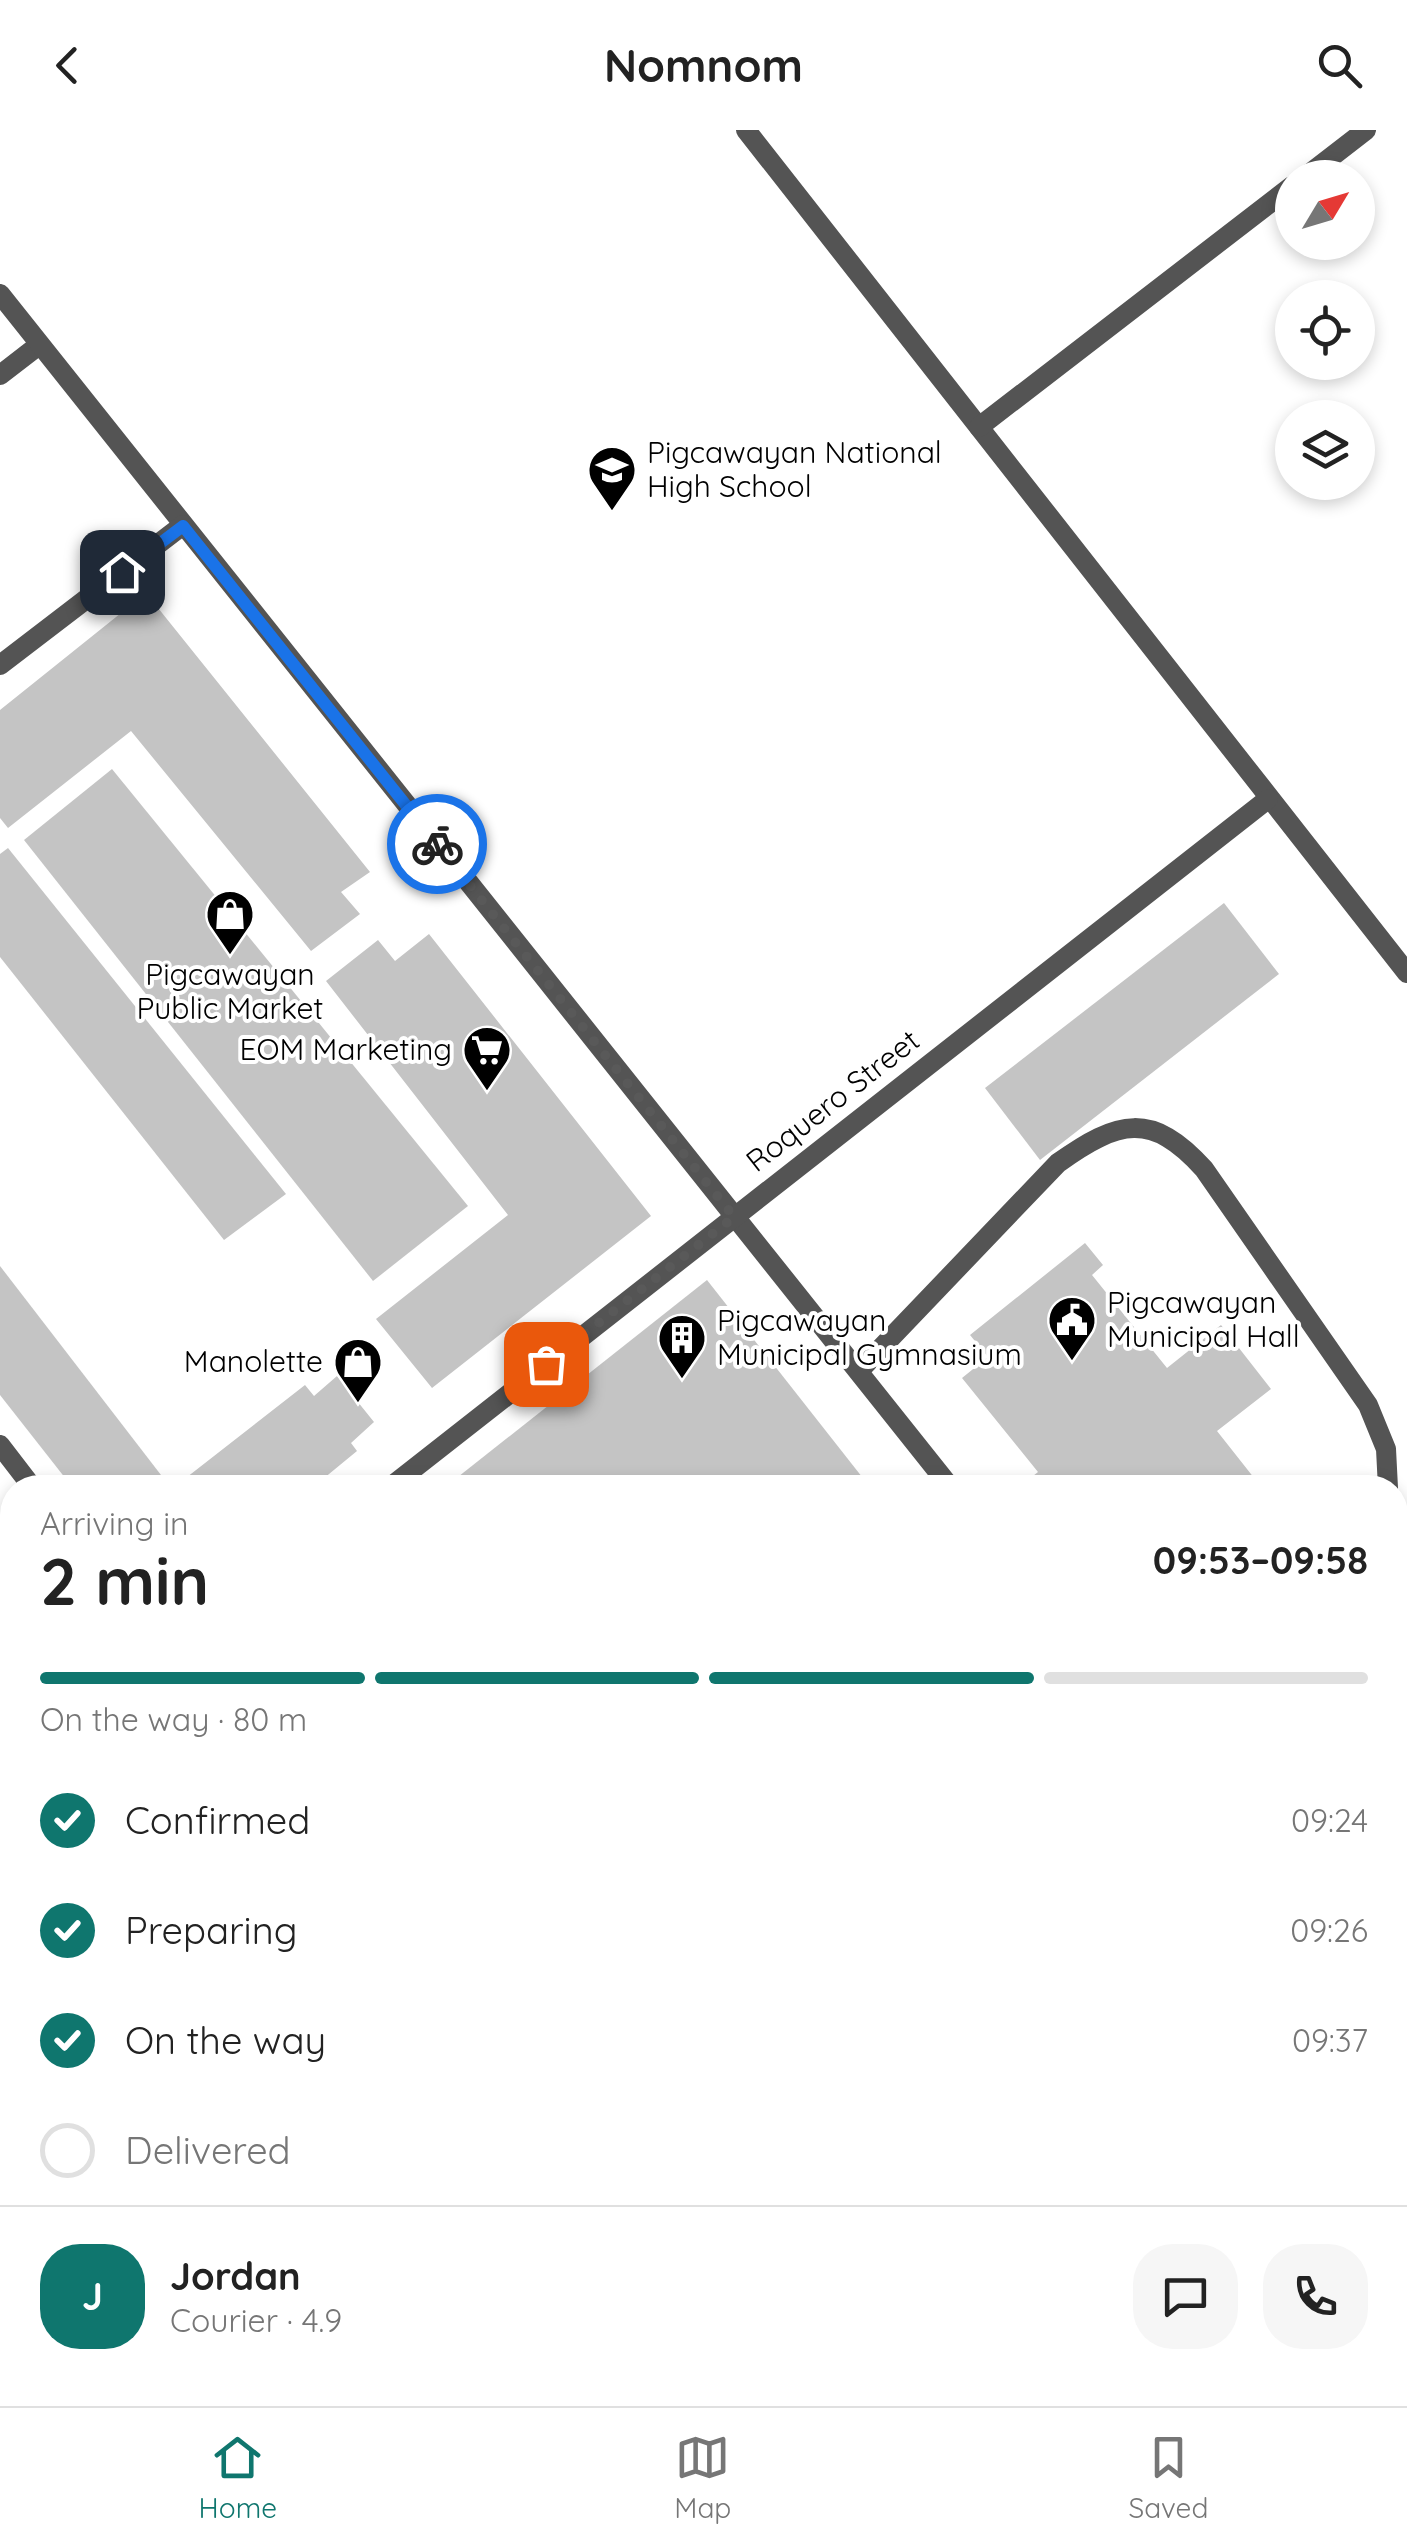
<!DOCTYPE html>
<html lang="en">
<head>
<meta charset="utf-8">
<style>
	:root { --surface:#fff; --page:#f6f6f6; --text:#222; --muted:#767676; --line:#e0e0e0; --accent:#0f766e }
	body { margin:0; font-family:Quicksand,sans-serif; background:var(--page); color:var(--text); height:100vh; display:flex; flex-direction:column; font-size:38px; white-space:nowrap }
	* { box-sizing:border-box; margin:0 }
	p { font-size:32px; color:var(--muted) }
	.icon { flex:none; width:55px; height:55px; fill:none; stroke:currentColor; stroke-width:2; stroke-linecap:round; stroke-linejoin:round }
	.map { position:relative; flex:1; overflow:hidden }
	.panel { position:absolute; left:0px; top:1345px; width:1408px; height:932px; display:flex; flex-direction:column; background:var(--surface); border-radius:40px 40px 0 0; box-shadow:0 5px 15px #0003 }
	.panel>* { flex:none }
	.needle { width:65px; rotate:52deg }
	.fabs { position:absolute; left:1275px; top:30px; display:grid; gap:20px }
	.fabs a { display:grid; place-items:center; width:100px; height:100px; border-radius:50%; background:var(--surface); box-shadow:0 5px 15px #0003; font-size:50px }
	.pin { position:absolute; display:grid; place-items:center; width:85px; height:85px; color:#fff; margin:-42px; border-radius:20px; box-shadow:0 5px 15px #0006 }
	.courier { position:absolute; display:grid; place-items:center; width:100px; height:100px; margin:-50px; border:8px solid #1a73e8; border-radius:50%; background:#fff; color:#222; box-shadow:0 2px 12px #0007 }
	.head em { font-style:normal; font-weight:700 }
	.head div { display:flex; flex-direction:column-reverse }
	.head { display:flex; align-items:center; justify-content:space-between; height:170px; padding:0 40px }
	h1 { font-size:65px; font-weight:700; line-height:75px }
	.bar { display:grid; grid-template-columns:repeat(4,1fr); gap:15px 10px; align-content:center; height:120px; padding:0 40px }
	.bar i { height:12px; border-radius:8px; background:var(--line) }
	.bar .active { background:var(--accent) }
	.bar p { grid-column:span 4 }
	.line { display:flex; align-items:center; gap:25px; padding:0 40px; border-top:2px solid var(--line) }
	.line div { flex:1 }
	.round { display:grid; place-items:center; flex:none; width:105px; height:105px; border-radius:40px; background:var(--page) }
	ol { padding:0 40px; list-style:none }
	li { display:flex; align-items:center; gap:30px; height:110px }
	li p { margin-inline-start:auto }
	li .icon { padding:10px; border-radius:50%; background:var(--accent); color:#fff; stroke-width:4 }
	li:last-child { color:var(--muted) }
	li i { width:55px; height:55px; border:5px solid var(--line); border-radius:50% }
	header { display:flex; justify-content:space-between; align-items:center; height:130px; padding:0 40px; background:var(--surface); font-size:45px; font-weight:700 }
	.menu { display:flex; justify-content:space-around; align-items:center; height:140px; border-top:2px solid var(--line); background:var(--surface); font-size:28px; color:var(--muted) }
	.menu a { display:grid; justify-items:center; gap:5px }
	.menu .active { color:var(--accent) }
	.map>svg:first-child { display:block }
	.green { fill:#dbdbdb }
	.building { fill:#c4c4c4 }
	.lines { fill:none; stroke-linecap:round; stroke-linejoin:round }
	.lane { stroke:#545454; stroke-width:20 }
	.street { stroke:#545454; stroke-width:20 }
	.secondary { stroke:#212121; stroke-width:20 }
	.done { stroke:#595959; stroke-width:10; stroke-dasharray:0 18 }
	.route { stroke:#1a73e8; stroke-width:12 }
	.labels { text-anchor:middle; stroke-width:8; stroke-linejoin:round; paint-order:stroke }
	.poi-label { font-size:30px; fill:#000; stroke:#fff; text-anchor:start }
	.street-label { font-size:30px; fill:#000; stroke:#fff }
</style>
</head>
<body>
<header><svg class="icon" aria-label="back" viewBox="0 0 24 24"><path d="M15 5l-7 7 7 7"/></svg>Nomnom<svg class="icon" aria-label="search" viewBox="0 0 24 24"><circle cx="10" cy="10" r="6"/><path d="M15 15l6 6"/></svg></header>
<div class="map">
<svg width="1407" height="2276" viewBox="0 0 1407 2276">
	<rect width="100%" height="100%" fill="#fff"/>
	<path class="green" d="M12 1736V2265H321L329 2276H0V1746Z"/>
	<g class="building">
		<path d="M146 463 370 742 341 762 360 784 311 821 131 601 8 698 0 688V580Z"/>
		<path d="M112 639 468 1076 373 1151 24 710Z"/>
		<path d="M8 718 286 1064 224 1110 0 827V724Z"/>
		<path d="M1224 773 1279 844 1040 1030 985 958Z"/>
		<path d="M429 804 651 1086 432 1258 376 1189 508 1085 326 851 378 810 395 831Z"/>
		<path d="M1085 1113 1103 1135 1092 1145 1167 1238 1221 1195 1271 1259 1217 1301 1262 1358H1018L1038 1342 962 1248 988 1227 970 1205Z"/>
		<path d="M0 1136 171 1358H73L0 1265Z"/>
		<path d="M707 1150 866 1352 860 1358H444Z"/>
		<path d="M337 1246 374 1292 351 1313 357 1321 312 1358H173L305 1255 314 1266Z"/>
	</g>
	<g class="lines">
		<g class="lane">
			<path d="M0 245 39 215"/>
			<path d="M859 1241 1058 1033C1118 990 1152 981 1204 1039L1368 1275 1386 1319 1388 1358"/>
			<path d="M346 2265 355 2276"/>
		</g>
		<g class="street">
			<path d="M746 0 1407 843"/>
			<path d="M1304 48 1366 0"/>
			<path d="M0 164 951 1358"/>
			<path d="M979 297 1292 56"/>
			<path d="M0 535 183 395"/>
			<path d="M0 1315 33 1358"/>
			<path d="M389 1358 1268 669"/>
			<path d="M0 1661 12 1652"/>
			<path d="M1395 2237 1407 2228"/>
			<path d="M739 2265 747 2276"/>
			<path d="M1215 2265 1224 2276"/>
			<path d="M1341 2276 1356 2265"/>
		</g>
		<g class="secondary">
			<path d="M1395 1658 1407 1648"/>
			<path d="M601 2276 615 2265"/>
		</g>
	</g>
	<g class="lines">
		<path class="done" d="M437 714 734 1087 546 1234"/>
		<path class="route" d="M122 442 183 396 437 714"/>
	</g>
	<defs>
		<g id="school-pin" transform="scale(2.5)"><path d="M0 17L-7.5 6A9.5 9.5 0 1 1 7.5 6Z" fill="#000" stroke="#fff"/><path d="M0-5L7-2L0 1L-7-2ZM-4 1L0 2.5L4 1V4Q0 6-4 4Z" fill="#fff"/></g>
		<g id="shop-pin" transform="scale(2.5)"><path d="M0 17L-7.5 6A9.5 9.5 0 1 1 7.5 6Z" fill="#000" stroke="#fff"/><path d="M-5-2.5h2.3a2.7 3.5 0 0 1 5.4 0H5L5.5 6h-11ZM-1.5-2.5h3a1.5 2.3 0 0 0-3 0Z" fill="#fff"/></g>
		<g id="supermarket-pin" transform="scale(2.5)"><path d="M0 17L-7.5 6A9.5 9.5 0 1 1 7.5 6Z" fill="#000" stroke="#fff"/><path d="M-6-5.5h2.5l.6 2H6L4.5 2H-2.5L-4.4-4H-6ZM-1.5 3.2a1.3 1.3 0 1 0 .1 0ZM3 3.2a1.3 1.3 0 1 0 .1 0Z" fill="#fff"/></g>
		<g id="civic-pin" transform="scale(2.5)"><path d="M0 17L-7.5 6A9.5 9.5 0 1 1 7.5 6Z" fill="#000" stroke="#fff"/><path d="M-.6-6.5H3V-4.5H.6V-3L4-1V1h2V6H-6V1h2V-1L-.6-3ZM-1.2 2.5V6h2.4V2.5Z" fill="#fff"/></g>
		<g id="building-pin" transform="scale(2.5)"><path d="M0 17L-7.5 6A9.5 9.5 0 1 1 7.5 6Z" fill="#000" stroke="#fff"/><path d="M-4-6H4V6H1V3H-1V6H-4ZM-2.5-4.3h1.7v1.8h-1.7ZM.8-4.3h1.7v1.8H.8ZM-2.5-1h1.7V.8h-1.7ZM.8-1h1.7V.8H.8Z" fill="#fff"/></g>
	</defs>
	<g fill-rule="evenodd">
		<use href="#school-pin" x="612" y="340"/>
		<use href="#shop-pin" x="230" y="784"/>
		<use href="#supermarket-pin" x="487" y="920"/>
		<use href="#civic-pin" x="1072" y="1190"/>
		<use href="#building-pin" x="682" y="1208"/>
		<use href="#shop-pin" x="358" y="1232"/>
	</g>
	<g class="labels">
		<g class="poi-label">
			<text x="647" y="333">Pigcawayan National<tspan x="647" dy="34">High School</tspan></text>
			<text x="230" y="855" text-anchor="middle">Pigcawayan<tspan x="230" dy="34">Public Market</tspan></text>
			<text x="452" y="930" text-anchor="end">EOM Marketing</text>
			<text x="1107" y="1183">Pigcawayan<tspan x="1107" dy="34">Municipal Hall</tspan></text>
			<text x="717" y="1201">Pigcawayan<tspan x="717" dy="34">Municipal Gymnasium</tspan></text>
			<text x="323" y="1242" text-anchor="end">Manolette</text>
		</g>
		<g class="street-label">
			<text transform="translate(833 971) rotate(-38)" y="10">Roquero Street</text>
		</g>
	</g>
</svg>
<div class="fabs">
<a><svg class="needle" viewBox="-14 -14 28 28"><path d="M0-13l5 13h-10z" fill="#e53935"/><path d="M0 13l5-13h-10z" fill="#767676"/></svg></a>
<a><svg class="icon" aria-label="locate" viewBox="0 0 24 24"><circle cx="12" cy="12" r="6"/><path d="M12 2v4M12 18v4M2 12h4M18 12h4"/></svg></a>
<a><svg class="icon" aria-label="layers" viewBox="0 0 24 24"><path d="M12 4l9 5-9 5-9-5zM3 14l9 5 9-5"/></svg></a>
</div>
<div class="pin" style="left:546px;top:1234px;background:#ea580c"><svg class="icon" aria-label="bag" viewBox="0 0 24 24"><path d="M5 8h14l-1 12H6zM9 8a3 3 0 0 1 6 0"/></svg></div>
<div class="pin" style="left:122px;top:442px;background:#1f2937"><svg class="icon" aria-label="home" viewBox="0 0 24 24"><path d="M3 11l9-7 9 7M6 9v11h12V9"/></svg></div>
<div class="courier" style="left:437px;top:714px"><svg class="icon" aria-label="bike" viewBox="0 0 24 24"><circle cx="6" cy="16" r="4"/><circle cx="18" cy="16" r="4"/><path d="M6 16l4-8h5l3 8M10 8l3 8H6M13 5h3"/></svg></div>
<section class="panel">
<div class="head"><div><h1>2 min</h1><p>Arriving in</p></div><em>09:53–09:58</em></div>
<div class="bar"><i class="active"></i><i class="active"></i><i class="active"></i><i></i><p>On the way · 80 m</p></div>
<ol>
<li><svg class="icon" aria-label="check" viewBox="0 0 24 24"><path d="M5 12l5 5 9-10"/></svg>Confirmed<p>09:24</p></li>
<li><svg class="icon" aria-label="check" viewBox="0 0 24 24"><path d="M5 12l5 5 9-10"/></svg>Preparing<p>09:26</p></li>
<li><svg class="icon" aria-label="check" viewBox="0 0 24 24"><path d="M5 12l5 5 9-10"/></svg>On the way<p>09:37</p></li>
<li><i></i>Delivered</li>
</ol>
<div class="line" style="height:180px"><b class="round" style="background:var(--accent);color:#fff">J</b><div><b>Jordan</b><p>Courier · 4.9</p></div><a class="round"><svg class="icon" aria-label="chat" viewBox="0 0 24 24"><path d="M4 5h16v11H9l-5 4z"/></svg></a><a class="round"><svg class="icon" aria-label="phone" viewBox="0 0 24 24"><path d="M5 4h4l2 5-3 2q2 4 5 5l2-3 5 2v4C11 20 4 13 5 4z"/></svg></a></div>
</section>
</div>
<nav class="menu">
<a class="active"><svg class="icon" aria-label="home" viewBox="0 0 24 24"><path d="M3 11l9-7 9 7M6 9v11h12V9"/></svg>Home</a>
<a><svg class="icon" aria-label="map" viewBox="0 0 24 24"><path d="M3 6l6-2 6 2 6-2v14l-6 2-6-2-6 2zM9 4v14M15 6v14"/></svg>Map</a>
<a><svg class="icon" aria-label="saved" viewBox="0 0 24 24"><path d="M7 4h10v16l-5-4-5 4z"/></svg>Saved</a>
</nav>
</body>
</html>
